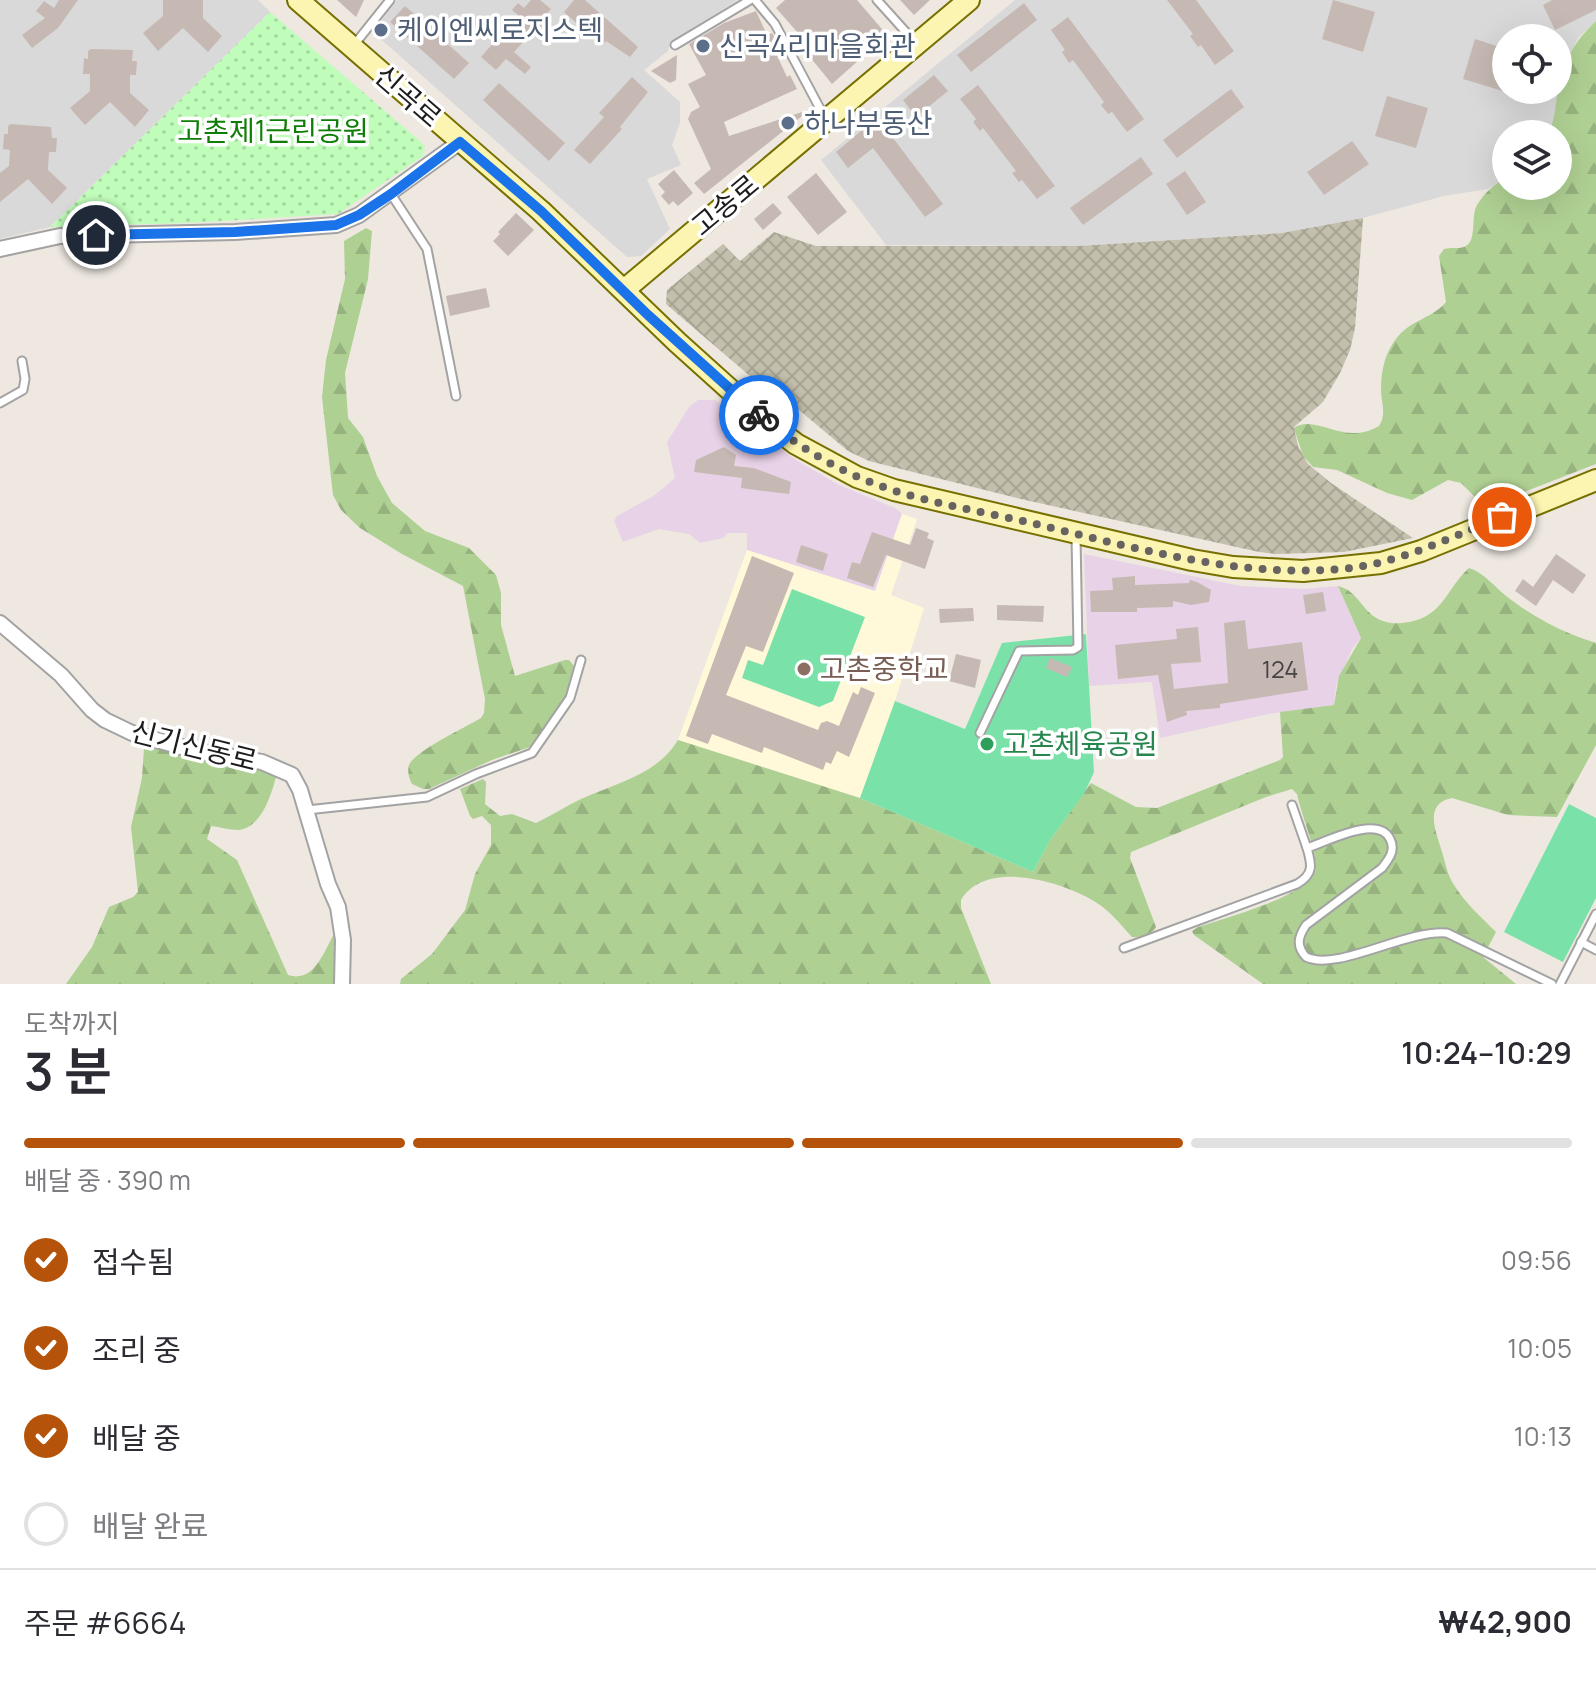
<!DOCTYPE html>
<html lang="ko">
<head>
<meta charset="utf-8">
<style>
	:root { --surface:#fff; --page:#f7f7f7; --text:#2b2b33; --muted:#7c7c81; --line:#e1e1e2; --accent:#b45309 }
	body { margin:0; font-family:Manrope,"Noto Sans KR",sans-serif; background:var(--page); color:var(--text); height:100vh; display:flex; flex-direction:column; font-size:30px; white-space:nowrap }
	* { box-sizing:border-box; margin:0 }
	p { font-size:26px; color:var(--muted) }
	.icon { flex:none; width:44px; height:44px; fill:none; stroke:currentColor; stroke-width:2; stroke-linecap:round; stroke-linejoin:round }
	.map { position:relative; height:984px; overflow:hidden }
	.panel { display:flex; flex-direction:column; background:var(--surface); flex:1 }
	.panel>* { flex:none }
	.fabs { position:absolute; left:1492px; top:24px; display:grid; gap:16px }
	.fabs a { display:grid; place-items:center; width:80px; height:80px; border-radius:50%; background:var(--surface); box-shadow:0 8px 32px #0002; font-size:40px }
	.pin { position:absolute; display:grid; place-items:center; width:68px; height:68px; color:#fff; margin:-34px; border:4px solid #fff; border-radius:50%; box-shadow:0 2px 8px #0007 }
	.courier { position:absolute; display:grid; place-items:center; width:80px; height:80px; margin:-40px; border:6px solid #1a73e8; border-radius:50%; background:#fff; color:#222; box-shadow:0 2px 10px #0007 }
	.overview em { font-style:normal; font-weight:600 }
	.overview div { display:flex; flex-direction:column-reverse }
	.overview { display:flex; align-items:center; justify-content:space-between; height:136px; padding:0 24px }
	h1 { font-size:52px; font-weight:600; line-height:60px }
	.bar { display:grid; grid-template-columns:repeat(4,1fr); gap:12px 8px; align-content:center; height:96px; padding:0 24px }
	.bar i { height:10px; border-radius:6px; background:var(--line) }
	.bar .active { background:var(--accent) }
	.bar p { grid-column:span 4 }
	.line { display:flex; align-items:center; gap:20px; padding:0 24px; border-top:2px solid var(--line) }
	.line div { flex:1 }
	ol { padding:0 24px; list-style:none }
	li { display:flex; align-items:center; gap:24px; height:88px }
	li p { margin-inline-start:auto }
	li .icon { padding:8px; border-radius:50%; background:var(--accent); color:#fff; stroke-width:4 }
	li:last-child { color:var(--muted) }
	li i { width:44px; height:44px; border:4px solid var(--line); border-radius:50% }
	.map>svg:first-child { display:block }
	.residential { fill:#dad9d9; fill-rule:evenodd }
	.industrial { fill:#e8d2e7 }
	.education { fill:#fff9d9 }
	.construction { fill:url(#construction-cross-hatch) }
	.forest { fill:url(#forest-firs) }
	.park { fill:url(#park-dots) }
	.pitch { fill:#7ae2a9 }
	.building { fill:#c6b9b4 }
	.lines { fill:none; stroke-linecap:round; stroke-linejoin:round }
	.lane-casing { stroke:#a3a3a3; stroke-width:11 }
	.street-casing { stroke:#a3a3a3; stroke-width:18 }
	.secondary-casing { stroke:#767000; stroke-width:24 }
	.lane { stroke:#fff; stroke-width:7 }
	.street { stroke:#fff; stroke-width:14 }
	.secondary { stroke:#fcf4b1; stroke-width:20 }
	.done { stroke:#666361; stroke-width:8; stroke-dasharray:0 14.4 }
	.route { stroke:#1a73e8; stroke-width:10 }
	.service-dot { fill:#5c6f8a; stroke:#fff; stroke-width:3 }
	.education-dot { fill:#8d6e63; stroke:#fff; stroke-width:3 }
	.leisure-dot { fill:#2e9e5b; stroke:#fff; stroke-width:3 }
	.labels { text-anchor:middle; stroke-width:7; stroke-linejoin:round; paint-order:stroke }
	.number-label { font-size:24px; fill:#464342 }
	.service-label { font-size:28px; fill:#4e5e75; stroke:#fff; text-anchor:start }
	.street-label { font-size:28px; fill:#1c1c1c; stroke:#fff }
	.park-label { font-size:28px; fill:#0f7e06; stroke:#fff }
	.education-label { font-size:28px; fill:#785e54; stroke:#fff; text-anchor:start }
	.leisure-label { font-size:28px; fill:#27864d; stroke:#fff; text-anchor:start }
</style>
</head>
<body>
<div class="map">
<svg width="1596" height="984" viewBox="0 0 1596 984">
	<defs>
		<pattern id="construction-cross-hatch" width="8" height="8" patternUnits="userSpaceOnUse" patternTransform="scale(2)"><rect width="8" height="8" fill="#c3bfac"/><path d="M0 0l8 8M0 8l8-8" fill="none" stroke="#a7a493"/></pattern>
		<pattern id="forest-firs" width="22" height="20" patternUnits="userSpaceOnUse" patternTransform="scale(2)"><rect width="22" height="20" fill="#afd093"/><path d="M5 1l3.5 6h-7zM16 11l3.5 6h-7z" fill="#96b27e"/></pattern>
		<pattern id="park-dots" width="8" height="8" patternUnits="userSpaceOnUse" patternTransform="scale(2)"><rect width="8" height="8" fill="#c0fcba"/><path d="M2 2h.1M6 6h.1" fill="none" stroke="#a4d79f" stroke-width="1.8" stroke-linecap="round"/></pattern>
	</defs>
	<rect width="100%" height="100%" fill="#eee8e1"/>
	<g class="residential">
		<path d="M0 0H258L270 12 50 227 0 239Z"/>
		<path d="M397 0H738L670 42 668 51 644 70 680 102V123L672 145 681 165 647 179 670 229 641 256 627 257 375 34 378 25Z"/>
		<path d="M1015 0H1596V21L1578 38 1562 70 1555 120 1549 134H1506V177L1488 189 1444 196 1363 218 1282 233 1079 246 886 245 821 160ZM1506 38H1558V90H1506Z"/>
	</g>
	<g class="industrial">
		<path d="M698 400H715L796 460 839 485 895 508 902 514 875 591 747 550V533H728L723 538 700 543 689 534 659 529 623 542 614 521 617 516 655 495 675 478 667 442 689 407Z"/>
		<path d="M1084 554 1241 586 1304 589 1338 586 1361 638 1352 649 1336 686 1334 705 1268 714 1160 738 1152 682 1089 686Z"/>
	</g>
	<path class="education" d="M902 514 917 519 891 595 924 608 895 701 860 798 678 740 747 550 875 591Z"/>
	<path class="construction" d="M1363 218 1355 328 1350 350 1340 373 1323 402 1294 427 1298 446 1308 464 1331 483 1413 538 1344 552 1276 554 1259 552 1021 499 869 461 848 451 799 410 758 383 666 304 667 290 723 244 740 261 774 232 816 246H1079L1282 233Z"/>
	<g class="forest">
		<path d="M1596 21V464L1485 507 1461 483 1448 480 1412 500 1387 493 1337 470 1313 467 1303 456 1294 428C1316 413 1344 447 1379 426 1387 414 1381 402 1381 389 1381 374 1384 357 1392 345 1407 319 1430 321 1446 302L1439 256 1444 249C1451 247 1458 249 1464 247 1478 242 1470 217 1477 205 1485 192 1494 185 1506 177V186H1558V134H1549C1555 119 1555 106 1558 91 1563 61 1574 42 1596 21Z"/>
		<path d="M366 228 372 231 368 279 345 373 348 418 363 437 377 476 392 503 425 531 469 548 496 575 501 593V625L515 676 565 660H569L574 666 569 688 564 699 530 747 492 760 429 789H423L412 784C409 778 407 772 409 765 415 751 466 727 481 718L484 713 485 699 463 586 402 554 360 528 341 510 333 495 322 397 326 360 345 279 344 241Z"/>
		<path d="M1469 568C1485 573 1496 589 1510 599 1536 619 1564 633 1596 643V745L1557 817 1508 815 1452 798C1421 804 1438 836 1443 855 1446 866 1448 876 1454 885 1465 903 1481 917 1496 932L1483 957 1516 984H1263L1194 935 1192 931 1198 927C1221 919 1317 894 1316 867 1316 849 1301 814 1297 794L1292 789 1266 797 1131 852 1130 858 1156 927C1152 934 1140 938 1132 937 1121 925 1111 912 1097 903 1065 882 986 858 961 900V908L991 984H400L401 979 432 954 465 910 475 874 491 845V825L482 816 473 819 470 816 460 789 483 779 486 782 485 804 500 816 512 814 536 823C551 816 566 806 581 799 616 783 657 775 678 740L860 798 1033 872 1050 840 1091 783 1136 807 1157 808 1280 760 1283 757 1280 712 1334 705 1339 676 1361 638 1338 586C1355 590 1360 605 1372 615 1381 622 1391 624 1402 623 1443 619 1444 591 1469 568Z"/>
		<path d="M148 744 255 766 277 773C272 793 262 828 238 830 229 830 220 827 211 826L207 839 237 860 288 975C316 984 325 947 336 931L337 984H66L92 947 109 907 133 897 138 892 131 827 142 778 144 748Z"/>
	</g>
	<path class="park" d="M270 12 421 142 425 147 423 156 338 214 188 223 50 227Z"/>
	<g class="pitch">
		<path d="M792 589 865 617 833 701 819 707 742 678 748 660 763 665Z"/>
		<path d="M1086 634 1094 772 1085 792 1050 840 1033 872 860 798 895 701 965 729 1002 643Z"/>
		<path d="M1569 804 1596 818V898L1563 962 1504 932Z"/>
	</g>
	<g class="building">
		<path d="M59 0H78L58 28 32 48 22 35 45 18 36 11 44 1 54 8Z"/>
		<path d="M163 0H203V18L222 36 208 52 183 28 158 51 143 33 163 16Z"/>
		<path d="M337 0H364L356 17Z"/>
		<path d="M531 0H540L551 9 540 22 543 24 536 32 534 30 514 52 531 67 525 74 506 59 496 70 481 57 518 15 512 10 518 3 524 8Z"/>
		<path d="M574 0H585L638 47 630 57 606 41 602 46 564 12Z"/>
		<path d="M785 0H857L887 35 832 84 801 46 806 42 776 8Z"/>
		<path d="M900 0H930L914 15Z"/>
		<path d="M1167 0H1196L1234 51 1215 65 1201 45 1198 47 1190 36 1193 34Z"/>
		<path d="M1333 0 1375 12 1363 52 1322 39Z"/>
		<path d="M1552 0H1596V10L1555 30 1543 5Z"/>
		<path d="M1024 3 1037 20 971 72 957 55Z"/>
		<path d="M405 6 469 63 454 79 390 22Z"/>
		<path d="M756 11 767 35 772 33 778 43 779 47 774 49 787 77 790 75 797 89 724 122 729 136 811 109 704 194 694 183 711 169 688 119 691 112 700 107 688 84 706 75 689 44 724 23Z"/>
		<path d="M1068 17 1144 119 1127 132 1112 112 1108 114 1101 105 1104 102 1073 60 1069 63 1062 52 1065 50 1051 30Z"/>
		<path d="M1475 39 1506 49V92L1463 79Z"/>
		<path d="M91 49 133 50 132 61H137L136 75H130V93L149 110 135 127 110 102 85 125 70 108 90 91V74H83L84 58 88 59V51Z"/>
		<path d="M677 55 676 80 670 83 651 71Z"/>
		<path d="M934 75 948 91 916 117 903 100Z"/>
		<path d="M632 77 648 92 620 127 622 129 590 164 574 150 604 117 599 113Z"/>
		<path d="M499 83 565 143 549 161 483 100Z"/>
		<path d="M978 85 1055 186 1037 199 1022 180 1019 182 1012 173 1016 171 983 128 980 131 973 122 976 119 960 99Z"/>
		<path d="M1231 89 1244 107 1177 158 1163 140Z"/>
		<path d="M1387 96 1428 108 1416 148 1375 136Z"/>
		<path d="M874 120 879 126 887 120 895 130 890 134 943 204 925 217 873 148 848 168 836 152Z"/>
		<path d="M11 124 51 127 52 138H57L56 152H49L48 170 67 188 52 204 28 179 0 202V173L9 166 10 150 3 149 4 134H8V126Z"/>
		<path d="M1352 141 1369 164 1324 195 1307 172Z"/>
		<path d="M1141 157 1153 174 1083 225 1070 208Z"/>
		<path d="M674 170 693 193 678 206 673 201 669 205 661 196 665 192 658 184Z"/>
		<path d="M1185 171 1206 202 1187 215 1166 184Z"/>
		<path d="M816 173 847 212 818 235 787 197Z"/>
		<path d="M773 203 782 213 763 230 754 219Z"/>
		<path d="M516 213 534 230 508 256 493 241 500 234 498 232Z"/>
		<path d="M486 288 490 307 450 316 446 296Z"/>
		<path d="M724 447 736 455 734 466 754 468 791 482 789 494 741 488 742 478 694 472 696 460Z"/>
		<path d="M916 528 929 533 927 538 934 541 925 569 886 555 873 587 847 578 852 562 860 564 872 532 910 545Z"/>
		<path d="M801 545 828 554 823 571 796 562Z"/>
		<path d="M1556 554 1586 575 1573 594 1553 580 1536 606 1515 591 1523 579 1533 587Z"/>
		<path d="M752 556 794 573 763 652 746 646 726 695 818 730 821 723 827 721 839 726 853 692 858 695 861 687 875 693 849 757 837 751 831 764 826 762 823 770 764 747 762 753 712 734 708 744 686 736Z"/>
		<path d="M1135 576V585L1189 583 1190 580 1197 582 1211 590 1209 602 1191 605 1173 601V607L1137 608V612H1091L1090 591 1113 590 1112 578Z"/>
		<path d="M1323 592 1326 611 1306 614 1303 595Z"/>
		<path d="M997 605 1044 606 1043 622 997 620Z"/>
		<path d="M973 608 974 621 940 623 939 609Z"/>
		<path d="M1245 620 1248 649 1302 642 1308 690 1220 704V708L1186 711 1187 715 1167 722 1158 675 1118 679 1115 645 1177 639 1176 629 1198 627 1201 662 1171 664 1174 689 1228 683 1224 623Z"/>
		<path d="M956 654 981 660 975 688 949 681Z"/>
		<path d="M1050 658 1072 667 1067 677 1046 668Z"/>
	</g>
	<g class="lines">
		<g class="lane-casing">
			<g id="lane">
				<path d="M755 0 775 24 825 118"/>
				<path d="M877 0 914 41"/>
				<path d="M354 45 390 0"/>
				<path d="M675 45 750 0"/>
				<path d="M391 194 427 249 456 396"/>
				<path d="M0 403 23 390 25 379 22 361"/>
				<path d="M980 733 1019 651 1073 650 1078 647 1076 536"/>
				<path d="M1292 805 1307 848"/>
				<path d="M307 810 427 797 476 774 532 753 570 698 581 660"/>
				<path d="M1581 942 1596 950"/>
				<path d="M1124 948 1297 884C1314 874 1312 865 1307 848 1326 842 1378 814 1390 839 1396 850 1389 859 1382 868L1306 925C1298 937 1296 946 1306 957 1337 972 1407 929 1447 933L1552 984"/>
				<path d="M1560 984 1596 914"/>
			</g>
		</g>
		<g class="street-casing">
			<g id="street">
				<path d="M0 249 60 236 235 232 336 225 359 215 460 142"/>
				<path d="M0 623 61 675 92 710 105 720 132 733 192 750 262 762 292 775 300 790 328 884 338 907 343 940 342 984"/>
			</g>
		</g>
		<g class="secondary-casing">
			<g id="secondary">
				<path d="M298 0 541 211 677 342 757 414 796 444 857 477 894 490 1192 560 1233 567 1303 571 1381 563 1421 551 1596 480"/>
				<path d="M624 290 969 0"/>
			</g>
		</g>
		<use href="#lane" class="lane"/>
		<use href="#street" class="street"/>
		<use href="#secondary" class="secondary"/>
	</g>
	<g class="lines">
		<path class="done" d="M759 415C789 439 820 460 856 476 911 501 973 509 1031 523 1133 547 1235 578 1341 569 1399 564 1448 538 1502 517"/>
		<path class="route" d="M96 235 235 232 336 225 359 215 391 194 460 142 541 211 648 315 759 415"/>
	</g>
	<g class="service-dot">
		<circle cx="381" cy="30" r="8"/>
		<circle cx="703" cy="46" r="8"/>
		<circle cx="788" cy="123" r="8"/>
	</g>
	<circle class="education-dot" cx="804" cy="669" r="8"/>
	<circle class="leisure-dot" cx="987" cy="744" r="8"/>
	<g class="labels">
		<g class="number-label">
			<text x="1280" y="678">124</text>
		</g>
		<g class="service-label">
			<text x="397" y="40">케이엔씨로지스텍</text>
			<text x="719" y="56">신곡4리마을회관</text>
			<text x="804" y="133">하나부동산</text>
		</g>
		<g class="street-label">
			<text transform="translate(408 96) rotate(41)" y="10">신곡로</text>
			<text transform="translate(725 205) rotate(-40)" y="10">고송로</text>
			<text transform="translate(194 746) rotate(14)" y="10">신기신동로</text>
		</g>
		<g class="park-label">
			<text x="273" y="141">고촌제1근린공원</text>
		</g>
		<g class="education-label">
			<text x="820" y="679">고촌중학교</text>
		</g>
		<g class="leisure-label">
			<text x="1003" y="754">고촌체육공원</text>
		</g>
	</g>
</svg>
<div class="fabs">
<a><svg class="icon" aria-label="locate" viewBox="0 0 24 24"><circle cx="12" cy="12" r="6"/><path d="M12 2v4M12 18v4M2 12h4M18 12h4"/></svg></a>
<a><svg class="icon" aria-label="layers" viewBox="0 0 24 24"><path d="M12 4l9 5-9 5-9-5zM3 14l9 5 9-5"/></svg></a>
</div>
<div class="pin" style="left:1502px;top:517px;background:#ea580c"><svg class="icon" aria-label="bag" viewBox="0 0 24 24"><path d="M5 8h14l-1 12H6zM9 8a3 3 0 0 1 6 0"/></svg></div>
<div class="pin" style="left:96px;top:235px;background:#1f2937"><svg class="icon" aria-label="home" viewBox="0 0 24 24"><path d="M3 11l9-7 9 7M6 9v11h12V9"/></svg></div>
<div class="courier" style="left:759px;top:415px"><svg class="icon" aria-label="bike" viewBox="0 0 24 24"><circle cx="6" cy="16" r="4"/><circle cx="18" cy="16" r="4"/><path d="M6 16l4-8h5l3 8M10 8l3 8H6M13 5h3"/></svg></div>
</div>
<section class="panel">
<div class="overview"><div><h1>3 분</h1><p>도착까지</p></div><em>10:24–10:29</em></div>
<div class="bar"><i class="active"></i><i class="active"></i><i class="active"></i><i></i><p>배달 중 · 390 m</p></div>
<ol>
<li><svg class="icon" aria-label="check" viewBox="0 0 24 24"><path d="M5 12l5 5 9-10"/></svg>접수됨<p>09:56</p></li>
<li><svg class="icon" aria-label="check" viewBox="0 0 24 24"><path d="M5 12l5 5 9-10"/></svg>조리 중<p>10:05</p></li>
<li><svg class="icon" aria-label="check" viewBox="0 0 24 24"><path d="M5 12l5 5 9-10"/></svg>배달 중<p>10:13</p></li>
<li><i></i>배달 완료</li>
</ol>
<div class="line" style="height:104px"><div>주문 #6664</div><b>₩42,900</b></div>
</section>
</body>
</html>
